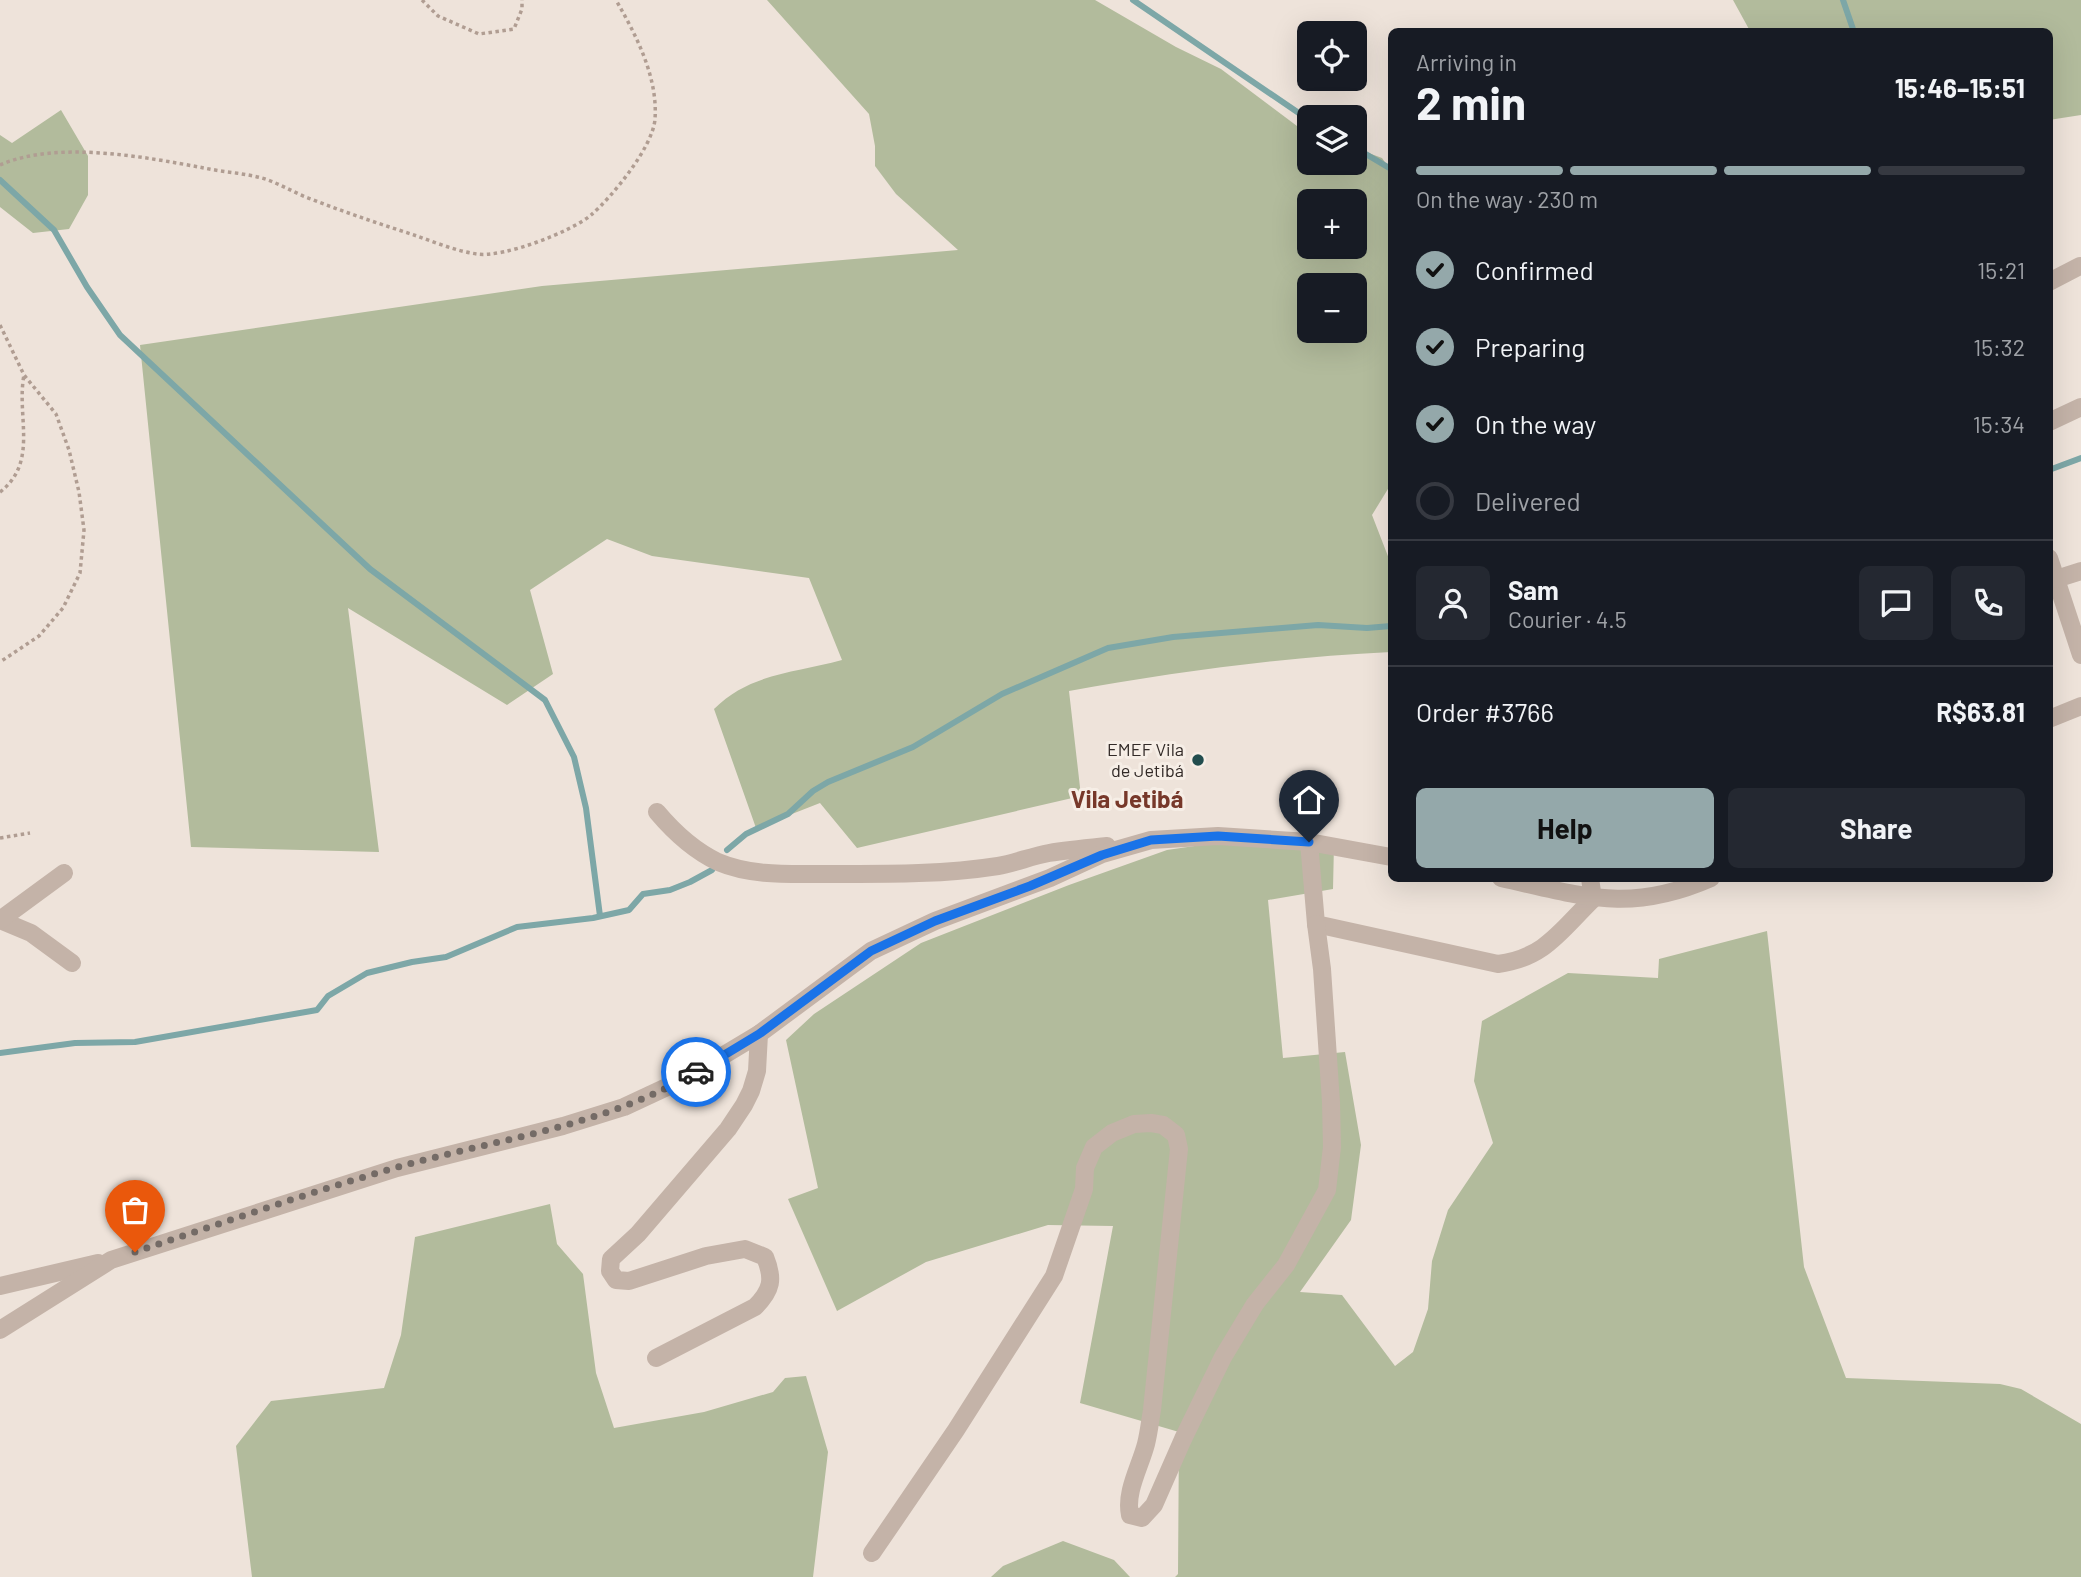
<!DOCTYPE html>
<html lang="en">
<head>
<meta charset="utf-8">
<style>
	:root { --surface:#171b24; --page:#242831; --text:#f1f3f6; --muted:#9ea1a6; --line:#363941; --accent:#94a8aa }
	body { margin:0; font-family:Barlow,sans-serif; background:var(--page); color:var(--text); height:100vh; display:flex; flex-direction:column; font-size:26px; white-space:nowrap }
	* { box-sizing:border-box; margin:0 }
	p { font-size:23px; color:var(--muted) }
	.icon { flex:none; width:38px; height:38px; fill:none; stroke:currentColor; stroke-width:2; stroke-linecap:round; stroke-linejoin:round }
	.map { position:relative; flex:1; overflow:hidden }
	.sheet { position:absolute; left:1388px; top:28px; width:665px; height:854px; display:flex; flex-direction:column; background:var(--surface); border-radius:10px; box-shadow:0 7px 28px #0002 }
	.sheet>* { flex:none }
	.tools { position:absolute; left:1297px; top:21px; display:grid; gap:14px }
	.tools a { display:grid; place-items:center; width:70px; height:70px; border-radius:10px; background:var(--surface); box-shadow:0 7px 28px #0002; font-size:35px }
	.pin { position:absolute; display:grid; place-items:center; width:60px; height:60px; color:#fff; margin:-72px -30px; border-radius:50% 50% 50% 0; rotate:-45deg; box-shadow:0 0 7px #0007 }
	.pin .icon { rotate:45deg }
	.courier { position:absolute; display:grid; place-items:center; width:70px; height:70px; margin:-35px; border:5px solid #1a73e8; border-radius:50%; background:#fff; color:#222; box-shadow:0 2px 9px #0007 }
	.overview em { font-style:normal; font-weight:700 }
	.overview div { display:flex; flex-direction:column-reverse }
	.overview { display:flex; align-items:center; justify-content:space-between; height:119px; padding:0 28px }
	h1 { font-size:46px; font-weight:700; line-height:52px }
	.bar { display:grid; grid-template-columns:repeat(4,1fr); gap:10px 7px; align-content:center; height:84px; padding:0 28px }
	.bar i { height:9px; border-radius:5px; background:var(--line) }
	.bar .active { background:var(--accent) }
	.bar p { grid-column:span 4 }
	.line { display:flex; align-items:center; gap:18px; padding:0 28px; border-top:2px solid var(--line) }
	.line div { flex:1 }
	.round { display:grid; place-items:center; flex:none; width:74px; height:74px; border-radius:10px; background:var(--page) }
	ol { padding:0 28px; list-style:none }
	li { display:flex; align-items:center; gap:21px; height:77px }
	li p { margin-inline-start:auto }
	li .icon { padding:7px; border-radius:50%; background:var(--accent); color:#111; stroke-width:4 }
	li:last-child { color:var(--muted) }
	li i { width:38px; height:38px; border:4px solid var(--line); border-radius:50% }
	.button { display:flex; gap:14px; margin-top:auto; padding:14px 28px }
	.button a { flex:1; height:80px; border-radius:10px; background:var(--accent); color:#111; font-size:28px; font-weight:700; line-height:80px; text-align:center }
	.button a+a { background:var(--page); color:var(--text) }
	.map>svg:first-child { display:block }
	.green { fill:#b2bb9c; fill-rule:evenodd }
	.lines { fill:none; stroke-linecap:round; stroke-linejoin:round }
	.stream { stroke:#7da7a7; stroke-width:6 }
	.path { stroke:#b09d92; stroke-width:3.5; stroke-dasharray:3.5 3.5; stroke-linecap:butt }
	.minor { stroke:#c4b3a8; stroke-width:18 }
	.done { stroke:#746b66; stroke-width:7; stroke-dasharray:0 12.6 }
	.route { stroke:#1a73e8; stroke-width:9 }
	.poi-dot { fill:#224d4e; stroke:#f6eee6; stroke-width:2.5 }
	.labels { text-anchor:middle; stroke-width:6; stroke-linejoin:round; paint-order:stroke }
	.poi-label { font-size:18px; fill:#322a27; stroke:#f6eee6; text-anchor:end }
	.district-label { font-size:24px; font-weight:bold; fill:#77382a; stroke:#f6eee6 }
</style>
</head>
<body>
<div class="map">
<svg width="2081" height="1577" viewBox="0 0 2081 1577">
	<rect width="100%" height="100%" fill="#eee3da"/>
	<g class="green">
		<path d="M767 0H1095L1176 47 1221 69 1309 135V163H1354L1355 148 1382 158 1391 171V484L1372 515 1391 564V652C1283 657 1175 672 1069 691L1081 796 857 848 820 803 756 828 714 709C750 673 795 673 842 660L809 578 652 556 607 539 530 590 553 674 507 705 348 608 379 852 191 847 140 345 542 286 958 250 896 194 875 166V146L869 114ZM1309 201H1354V247H1309ZM1309 285H1354V331H1309Z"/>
		<path d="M1733 0H2081V115L2049 120V32L1750 31Z"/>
		<path d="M61 110 88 156V195L69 229 33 233 0 207V135L12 143Z"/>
		<path d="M1215 843 1334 844 1333 889 1268 900 1283 1058 1345 1052 1361 1145 1351 1220 1300 1292 1342 1295 1395 1366 1413 1352 1428 1309 1432 1261 1448 1210 1493 1143 1474 1081 1482 1021 1568 973 1658 978 1659 959 1767 931 1804 1267 1846 1378 2000 1384 2021 1389 2081 1424V1577H1175L1178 1574 1179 1432 1080 1403 1113 1226 1048 1225 926 1262 837 1311 788 1199 818 1188 786 1040 814 1014 921 943 1069 885 1167 850Z"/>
		<path d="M550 1204 557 1244 583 1274 596 1373 614 1428 704 1412 773 1392 785 1378 806 1376 828 1452 813 1577H252L236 1446 271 1401 384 1388 401 1335 415 1237Z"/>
		<path d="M1063 1541 1114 1560 1130 1577H991L1003 1566Z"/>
	</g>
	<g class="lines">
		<g class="stream">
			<path d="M1133 0 1309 120"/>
			<path d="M1843 0 1854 32"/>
			<path d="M1354 147 1391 169"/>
			<path d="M0 180 54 230 87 287 120 335 370 569 545 700 574 757 586 808 600 916"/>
			<path d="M2049 470 2081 458"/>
			<path d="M727 850 746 834 788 814 813 791 828 782 913 747 1002 694 1108 648 1173 637 1318 625 1367 628 1391 626"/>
			<path d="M0 1053 75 1043 135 1042 317 1010 328 996 367 973 412 962 446 957 517 927 593 918 629 910 643 894 670 890 690 882 712 870"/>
		</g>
		<g class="path">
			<path d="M422 0 438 16 479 34 514 29 522 9V0"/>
			<path d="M0 165C57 140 145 157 204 168 223 172 243 173 262 178 279 183 294 193 311 199 344 212 377 223 411 234 432 241 455 251 477 254 503 258 571 232 591 215 612 197 653 147 655 119 658 77 636 35 616 0"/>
			<path d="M0 325 24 375 56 414 69 450 79 492 84 530 80 573 63 608 39 636 0 662"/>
			<path d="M0 492C39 462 16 416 24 375"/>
			<path d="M0 838 30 833"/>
		</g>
		<g class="minor">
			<path d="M2049 282 2080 266"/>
			<path d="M2049 422 2081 407"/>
			<path d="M2049 558 2081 655"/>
			<path d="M2056 579 2081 571"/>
			<path d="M2049 719 2081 706"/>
			<path d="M657 812C673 831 695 851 718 862 751 876 788 874 823 874 881 874 941 875 998 866 1015 863 1032 856 1049 853 1068 850 1088 848 1107 846"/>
			<path d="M1309 842 1316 924 1498 964C1545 958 1561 930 1593 899L1590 878"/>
			<path d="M1501 878C1583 896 1629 914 1711 878"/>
			<path d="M0 920 31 933 72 963"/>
			<path d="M0 920 64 873"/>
			<path d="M0 1286 98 1263"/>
			<path d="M0 1330 111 1260 397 1168 563 1126 624 1107 684 1079 759 1034 871 951 935 921 1050 878 1102 854 1151 840 1218 836 1309 842 1391 857"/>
			<path d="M656 1358 755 1307C772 1290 774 1279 765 1257L745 1249 706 1256 629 1281 616 1280 610 1271 611 1259 638 1234 728 1129 744 1105 751 1091 757 1071 759 1034"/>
			<path d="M872 1553 956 1430 1054 1276 1084 1189 1085 1168 1094 1147 1112 1133 1134 1124 1151 1123 1163 1125 1176 1135 1179 1149 1152 1410C1150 1421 1149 1432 1146 1444 1140 1467 1125 1492 1130 1515L1142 1518 1154 1505 1183 1439 1223 1357 1255 1304 1286 1265 1327 1190 1332 1147 1331 1102 1322 969 1316 924"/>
		</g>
	</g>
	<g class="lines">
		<path class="done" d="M135 1252C222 1223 310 1192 398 1167 497 1139 606 1126 696 1072"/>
		<path class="route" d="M696 1072 759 1034 871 951 935 921 1030 886 1102 855 1151 840 1218 836 1309 842"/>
	</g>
	<circle class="poi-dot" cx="1198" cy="760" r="7"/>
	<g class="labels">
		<g class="poi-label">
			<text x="1184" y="756">EMEF Vila<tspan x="1184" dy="21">de Jetibá</tspan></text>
		</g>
		<g class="district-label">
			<text x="1127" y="808">Vila Jetibá</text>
		</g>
	</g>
</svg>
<div class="tools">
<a><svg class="icon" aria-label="locate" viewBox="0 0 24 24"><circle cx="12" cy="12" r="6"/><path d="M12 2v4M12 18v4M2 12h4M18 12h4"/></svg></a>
<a><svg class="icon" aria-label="layers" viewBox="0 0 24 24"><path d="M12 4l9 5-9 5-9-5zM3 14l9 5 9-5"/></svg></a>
<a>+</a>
<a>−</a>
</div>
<div class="pin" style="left:135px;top:1252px;background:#ea580c"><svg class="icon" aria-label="bag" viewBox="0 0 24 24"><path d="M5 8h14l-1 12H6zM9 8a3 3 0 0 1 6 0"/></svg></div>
<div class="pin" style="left:1309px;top:842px;background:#1f2937"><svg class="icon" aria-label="home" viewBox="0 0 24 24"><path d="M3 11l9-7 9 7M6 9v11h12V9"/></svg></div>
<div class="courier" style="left:696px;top:1072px"><svg class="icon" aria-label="car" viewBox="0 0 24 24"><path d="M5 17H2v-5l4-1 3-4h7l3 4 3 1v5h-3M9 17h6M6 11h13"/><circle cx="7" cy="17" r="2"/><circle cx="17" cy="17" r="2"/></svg></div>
<section class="sheet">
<div class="overview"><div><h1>2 min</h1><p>Arriving in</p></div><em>15:46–15:51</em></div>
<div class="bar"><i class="active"></i><i class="active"></i><i class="active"></i><i></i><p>On the way · 230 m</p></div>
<ol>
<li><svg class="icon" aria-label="check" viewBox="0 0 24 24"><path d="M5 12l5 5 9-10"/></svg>Confirmed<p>15:21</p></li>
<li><svg class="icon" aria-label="check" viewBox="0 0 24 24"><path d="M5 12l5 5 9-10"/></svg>Preparing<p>15:32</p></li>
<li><svg class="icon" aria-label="check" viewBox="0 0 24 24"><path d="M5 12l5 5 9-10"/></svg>On the way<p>15:34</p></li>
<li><i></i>Delivered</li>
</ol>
<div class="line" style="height:126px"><a class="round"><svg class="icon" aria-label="person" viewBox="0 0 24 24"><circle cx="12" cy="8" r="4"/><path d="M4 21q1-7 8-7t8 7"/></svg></a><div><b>Sam</b><p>Courier · 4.5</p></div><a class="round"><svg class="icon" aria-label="chat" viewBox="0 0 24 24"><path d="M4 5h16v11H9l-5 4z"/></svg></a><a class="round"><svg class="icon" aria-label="phone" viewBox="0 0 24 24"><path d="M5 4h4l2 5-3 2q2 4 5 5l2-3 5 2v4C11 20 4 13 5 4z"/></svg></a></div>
<div class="line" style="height:91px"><div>Order #3766</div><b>R$63.81</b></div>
<div class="button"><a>Help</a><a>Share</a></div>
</section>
</div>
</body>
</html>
